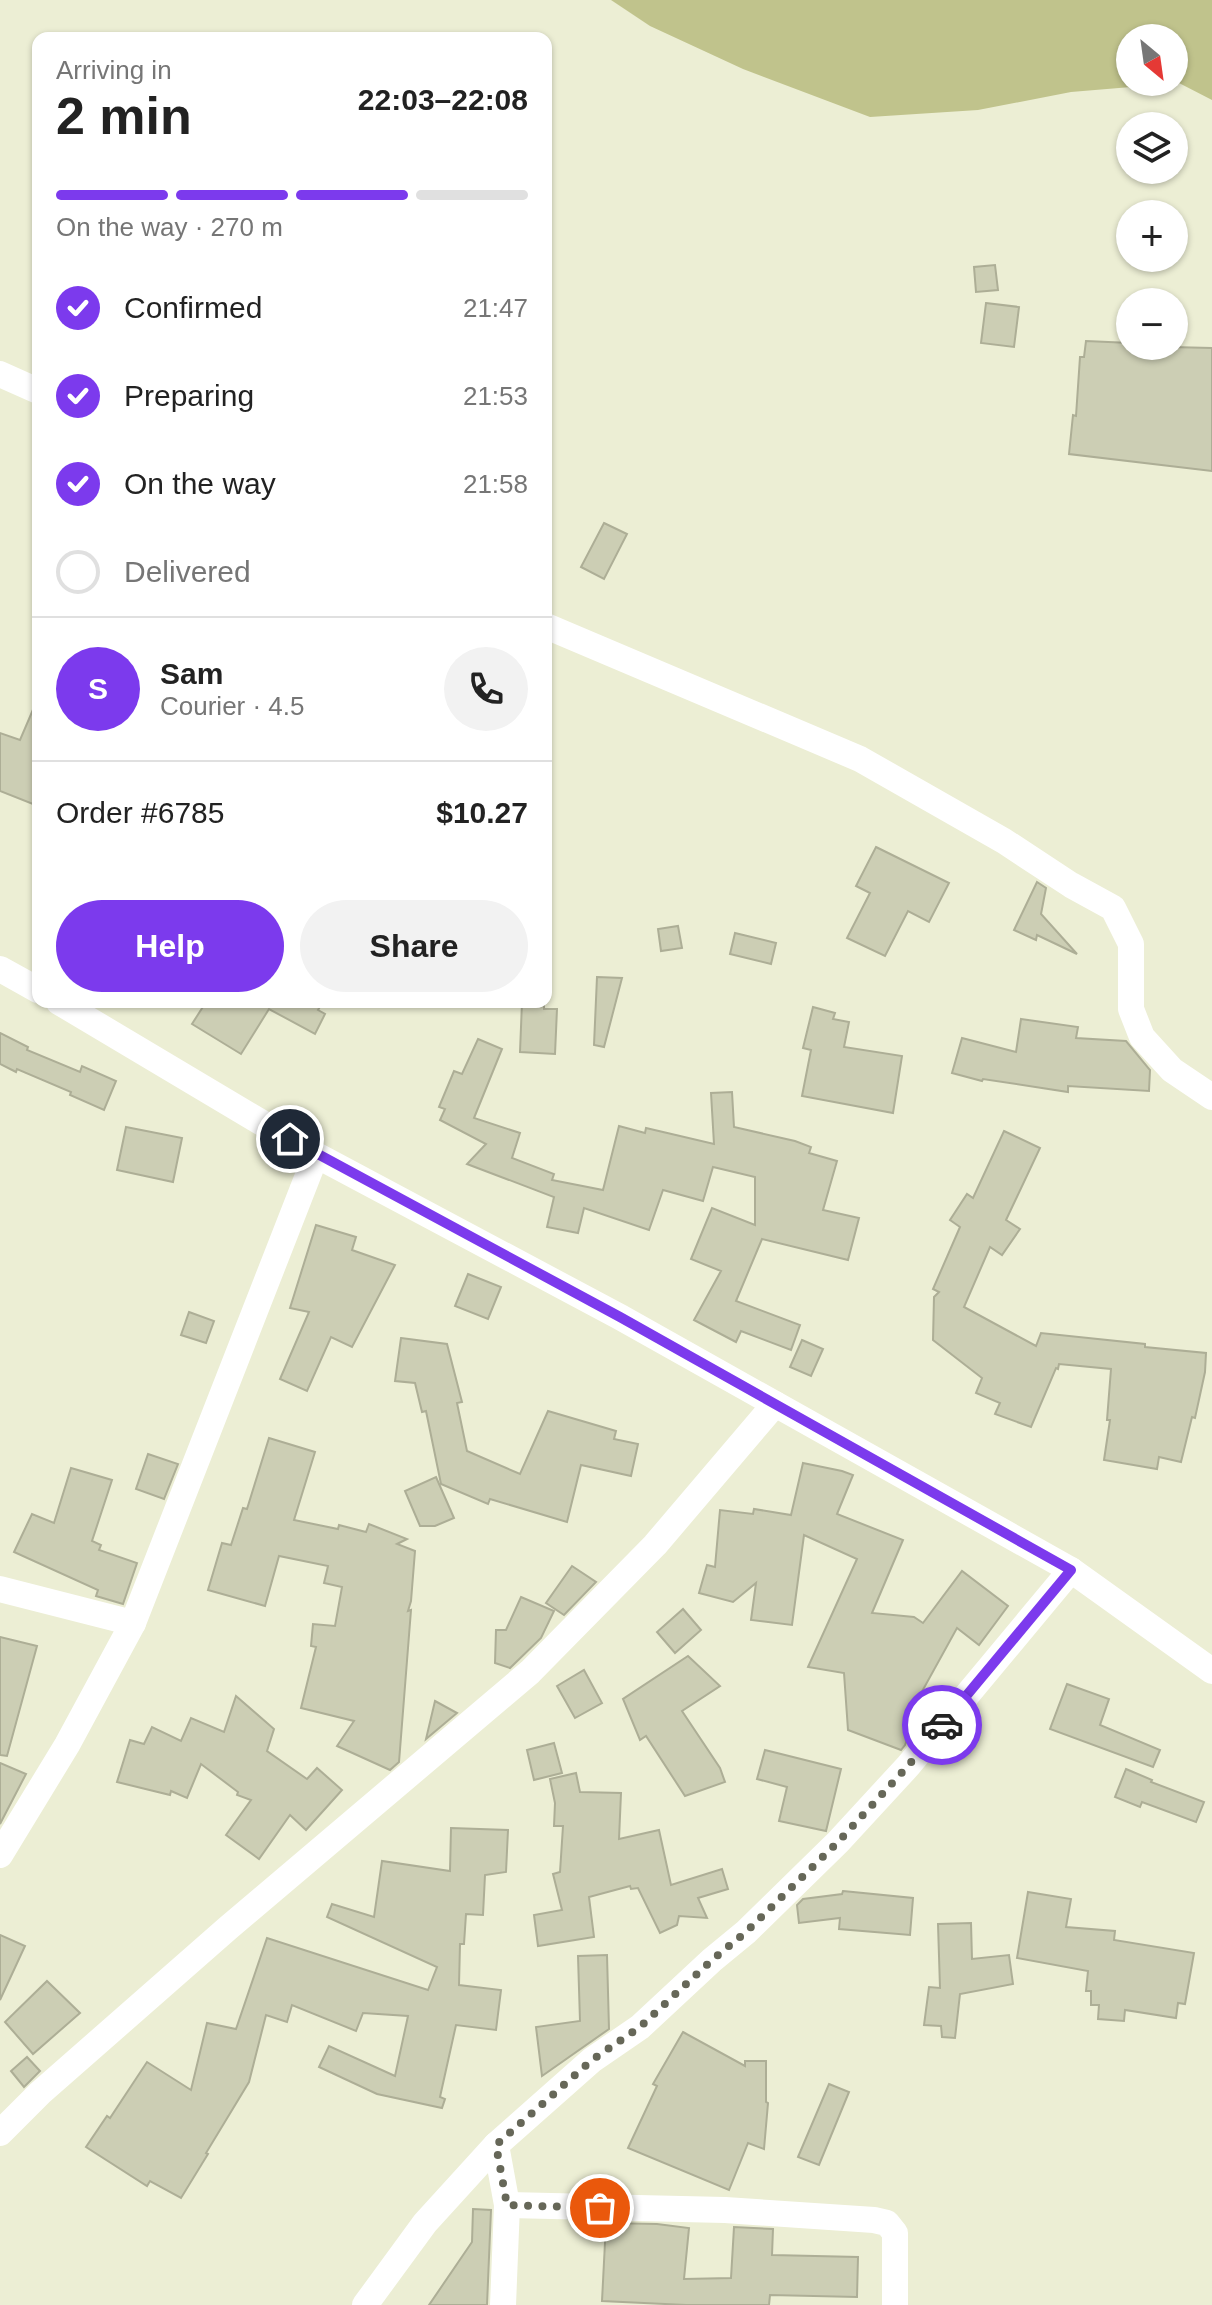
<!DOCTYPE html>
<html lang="en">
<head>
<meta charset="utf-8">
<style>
	:root { --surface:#fff; --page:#f2f2f2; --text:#222; --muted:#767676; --line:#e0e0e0; --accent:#7c3aed }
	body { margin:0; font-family:Helvetica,sans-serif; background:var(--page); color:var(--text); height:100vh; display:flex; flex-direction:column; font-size:30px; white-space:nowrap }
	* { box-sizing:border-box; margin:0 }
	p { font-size:26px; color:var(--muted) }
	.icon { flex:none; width:44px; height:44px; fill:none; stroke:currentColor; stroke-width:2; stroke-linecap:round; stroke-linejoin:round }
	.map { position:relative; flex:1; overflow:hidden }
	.details { position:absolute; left:32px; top:32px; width:520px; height:976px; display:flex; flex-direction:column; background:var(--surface); border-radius:16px; box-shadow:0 2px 6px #0004 }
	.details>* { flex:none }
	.needle { width:52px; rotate:151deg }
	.tools { position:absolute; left:1116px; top:24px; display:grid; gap:16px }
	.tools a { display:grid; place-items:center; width:72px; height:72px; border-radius:50%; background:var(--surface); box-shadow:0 2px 6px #0004; font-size:40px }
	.pin { position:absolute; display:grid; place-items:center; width:68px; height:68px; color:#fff; margin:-34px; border:4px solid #fff; border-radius:50%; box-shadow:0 2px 8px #0007 }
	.courier { position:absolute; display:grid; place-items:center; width:80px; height:80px; margin:-40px; border:6px solid #7c3aed; border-radius:50%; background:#fff; color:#222; box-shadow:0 2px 10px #0007 }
	.summary em { font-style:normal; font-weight:700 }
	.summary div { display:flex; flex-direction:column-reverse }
	.summary { display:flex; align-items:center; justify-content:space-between; height:136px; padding:0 24px }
	h1 { font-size:52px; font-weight:700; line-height:60px }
	.bar { display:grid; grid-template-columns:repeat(4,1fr); gap:12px 8px; align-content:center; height:96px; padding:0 24px }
	.bar i { height:10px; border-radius:6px; background:var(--line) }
	.bar .current { background:var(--accent) }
	.bar p { grid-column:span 4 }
	.line { display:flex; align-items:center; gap:20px; padding:0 24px; border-top:2px solid var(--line) }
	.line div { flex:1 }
	.round { display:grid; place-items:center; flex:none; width:84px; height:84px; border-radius:42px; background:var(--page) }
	ol { padding:0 24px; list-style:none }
	li { display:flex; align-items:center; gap:24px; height:88px }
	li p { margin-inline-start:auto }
	li .icon { padding:8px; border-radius:50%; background:var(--accent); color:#fff; stroke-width:4 }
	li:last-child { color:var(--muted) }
	li i { width:44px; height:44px; border:4px solid var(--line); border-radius:50% }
	.button { display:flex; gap:16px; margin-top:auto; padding:16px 24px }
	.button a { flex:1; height:92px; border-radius:48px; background:var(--accent); color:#fff; font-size:32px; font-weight:700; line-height:92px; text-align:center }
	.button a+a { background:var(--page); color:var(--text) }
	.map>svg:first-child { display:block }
	.green { fill:#c0c38c; fill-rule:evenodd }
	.building { fill:#ccceb4; stroke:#adae96; stroke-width:2 }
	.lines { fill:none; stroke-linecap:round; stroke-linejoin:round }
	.minor { stroke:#fff; stroke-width:26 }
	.done { stroke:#666758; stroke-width:8; stroke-dasharray:0 14.4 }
	.route { stroke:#7c3aed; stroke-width:10 }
</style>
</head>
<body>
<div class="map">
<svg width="1212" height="2305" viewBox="0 0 1212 2305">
	<rect width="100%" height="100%" fill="#eceed4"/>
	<path class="green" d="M611 0H1212V100L1179 83 1071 92 978 110 870 117 743 69 650 26ZM1130 38H1174V82H1130Z"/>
	<g class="building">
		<path d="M995 265 998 290 976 292 974 267Z"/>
		<path d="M986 303 1019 307 1014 347 981 343Z"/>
		<path d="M1086 341 1130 343V346L1212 348V471L1069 454 1073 415 1076 416 1080 357H1084Z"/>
		<path d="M604 523 627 534 604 579 581 567Z"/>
		<path d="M38 698V806L0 791V733L20 740Z"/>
		<path d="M876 847 949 883 929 922 908 911 885 956 847 938 870 893 856 886Z"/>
		<path d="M1037 882 1046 888 1041 914 1077 954 1037 935 1036 940 1014 930Z"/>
		<path d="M678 926 682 948 661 951 658 929Z"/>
		<path d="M735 933 776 943 771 964 730 954Z"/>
		<path d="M597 977 622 978 604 1047 594 1045Z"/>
		<path d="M206 1002H323L318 1010 325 1014 315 1034 269 1009 241 1054 192 1024Z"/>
		<path d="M522 1002H544V1009H557L555 1054 520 1052Z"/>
		<path d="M813 1007 835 1013 833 1019 849 1022 844 1047 902 1056 893 1113 802 1096 811 1050 803 1048Z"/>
		<path d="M1021 1019 1078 1027 1076 1038 1126 1041 1150 1070 1149 1091 1068 1086V1092L983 1079 982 1081 952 1073 962 1038 1016 1052Z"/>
		<path d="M0 1033 28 1047 27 1050 80 1072 82 1066 116 1081 104 1110 70 1095 71 1092 17 1069 16 1072 0 1064Z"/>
		<path d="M478 1039 502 1049 474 1118 520 1133 512 1158 554 1174 552 1180 603 1190 619 1126 645 1133 646 1128 714 1144 711 1093 732 1092 734 1127 795 1141 811 1147 809 1153 837 1161 823 1210 859 1218 848 1260 762 1239 736 1301 800 1325 791 1350 741 1331 736 1342 694 1320 721 1271 691 1259 712 1208 755 1225V1177L713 1167 703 1201 663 1190 649 1230 584 1208 578 1233 547 1227 554 1197 467 1164 486 1144 440 1120 445 1109 439 1107 454 1071 462 1074Z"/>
		<path d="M126 1127 182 1138 173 1182 117 1170Z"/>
		<path d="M1004 1131 1040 1148 1006 1220 1020 1229 1002 1255 990 1247 964 1307 1036 1346 1041 1333 1145 1344V1347L1206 1353 1205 1372 1195 1418 1192 1417 1181 1462 1159 1457 1157 1469 1104 1460 1110 1420H1107L1111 1369 1059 1364 1058 1369 1056 1368 1031 1427 995 1414 1000 1403 976 1393 982 1378 933 1340 934 1297 939 1292 933 1289 960 1227 950 1220 967 1194 973 1198Z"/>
		<path d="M316 1225 356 1237 352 1250 395 1265 352 1347 331 1337 307 1391 280 1379 309 1312 290 1308Z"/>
		<path d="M468 1274 501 1287 488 1319 455 1306Z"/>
		<path d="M189 1312 214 1321 206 1343 181 1335Z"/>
		<path d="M401 1338 447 1344 462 1402 457 1403 467 1451 520 1474 548 1411 616 1431 614 1439 638 1444 631 1476 581 1465 567 1522 490 1499 488 1504 441 1484 426 1411 422 1412 415 1383 395 1381Z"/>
		<path d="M802 1340 823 1349 811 1376 790 1367Z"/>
		<path d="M269 1438 315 1452 294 1520 338 1529 339 1525 366 1532 369 1524 407 1539 397 1544 415 1551 411 1601 408 1611 411 1610 399 1762 390 1770 337 1746 354 1721 301 1708 316 1647 311 1646 313 1624 335 1626 342 1587 324 1583 328 1566 279 1556 265 1606 208 1590 222 1543 231 1545 243 1508 247 1509Z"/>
		<path d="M148 1454 178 1464 164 1499 136 1489Z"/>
		<path d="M803 1463 842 1471 853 1475 837 1514 903 1540 872 1613 914 1617 923 1623 962 1571 1008 1606 979 1645 957 1628 909 1715 915 1718 905 1745 901 1750 848 1730 844 1673 808 1667 857 1559 804 1535 792 1625 751 1620 756 1583 733 1602 699 1593 707 1565 715 1567 720 1510 753 1514 754 1509 791 1515Z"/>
		<path d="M71 1468 112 1480 92 1541 101 1545 99 1550 137 1563 123 1604 96 1596 98 1590 14 1552 32 1514 54 1523Z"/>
		<path d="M436 1477 454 1518 435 1526H420L405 1491Z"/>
		<path d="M572 1566 596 1582 564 1615 546 1603Z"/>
		<path d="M521 1597 554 1611 541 1638 510 1668 495 1663 496 1630H506Z"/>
		<path d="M683 1609 701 1630 675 1653 657 1632Z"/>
		<path d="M0 1637 37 1646 7 1756 0 1755Z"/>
		<path d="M688 1656 720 1686 682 1711 720 1768 725 1782 685 1796 646 1736 640 1740 623 1699Z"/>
		<path d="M584 1670 602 1703 575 1718 557 1686Z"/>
		<path d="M1067 1684 1109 1699 1100 1725 1160 1750 1153 1767 1050 1729Z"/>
		<path d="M236 1696 274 1729 267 1751 307 1779 317 1768 342 1790 306 1830 290 1815 259 1859 226 1835 251 1800 237 1795 238 1792 201 1764 187 1798 171 1791 170 1795 117 1782 130 1740 144 1744 152 1727 181 1741 191 1718 224 1732Z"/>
		<path d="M435 1701 457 1713 426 1739Z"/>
		<path d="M554 1743 562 1773 534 1780 527 1750Z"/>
		<path d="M765 1750 841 1769 826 1831 779 1821 787 1787 757 1779Z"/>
		<path d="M0 1763 26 1774 0 1824Z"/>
		<path d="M1126 1769 1152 1780 1151 1782 1204 1802 1196 1822 1142 1802 1140 1807 1115 1797Z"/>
		<path d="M576 1773 580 1792 621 1793 619 1839 659 1830 671 1885 722 1869 728 1889 698 1898 707 1918 679 1916 677 1925 660 1933 638 1888 631 1889 630 1886 589 1897 594 1937 538 1946 534 1915 562 1910 553 1874 560 1872 563 1826H554L555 1803 550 1779Z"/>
		<path d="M451 1828 508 1830 506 1872 485 1875 483 1915 466 1914 464 1944H460L459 1985 501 1990 496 2030 456 2025 440 2097 445 2099 442 2108 377 2094 319 2067 329 2046 395 2076 408 2016 363 2013 356 2031 292 2005 287 2022 266 2015 249 2082 206 2153 208 2154 181 2198 150 2181 147 2186 86 2147 107 2116 110 2118 147 2062 191 2090 207 2023 236 2029 267 1938 428 1990 437 1967 327 1917 332 1904 374 1917 382 1861 450 1871Z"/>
		<path d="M843 1891 913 1898 910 1935 839 1929 840 1918 799 1923 797 1905 803 1899 842 1894Z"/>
		<path d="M1028 1892 1071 1899 1066 1927 1115 1931 1114 1940 1194 1953 1185 2004 1178 2003 1176 2018 1125 2010 1124 2021 1098 2019 1099 2005H1091V1991H1086L1088 1971 1017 1958Z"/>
		<path d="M971 1923 972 1959 1009 1955 1013 1984 960 1994 955 2038 942 2037 941 2026 924 2025 929 1987 940 1988 938 1924Z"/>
		<path d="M0 1935 25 1946 0 2000Z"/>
		<path d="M607 1955 609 2029 542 2076 536 2027 580 2021 578 1956Z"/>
		<path d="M47 1981 80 2013 33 2054 5 2022Z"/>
		<path d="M683 2032 745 2066V2061H766V2102L768 2103 764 2149 748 2143 729 2190 628 2148 657 2086 653 2084Z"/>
		<path d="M27 2057 40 2071 24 2087 11 2071Z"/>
		<path d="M829 2084 849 2092 819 2165 798 2157Z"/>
		<path d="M473 2209 491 2210 487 2305H429L472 2242Z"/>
		<path d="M606 2223 657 2224 689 2228 684 2279 731 2278 734 2227 773 2229 772 2255 858 2257 857 2297 770 2295 769 2305H686L602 2301Z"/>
	</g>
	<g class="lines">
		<g class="minor">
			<path d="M0 374 38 391"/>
			<path d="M546 626 860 759 1004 841 1071 885 1113 908 1131 944V1009L1142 1037 1172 1070 1212 1097"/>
			<path d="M0 969 38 990"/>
			<path d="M59 1002 316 1155 620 1317 1071 1570 1212 1671"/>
			<path d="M0 1589 133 1623"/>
			<path d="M0 1855 67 1745 133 1623 316 1155"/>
			<path d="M0 2133 40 2093 228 1928 530 1672 655 1545 775 1404"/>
			<path d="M496 2145 507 2205 503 2305"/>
			<path d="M507 2205 725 2210 874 2220 887 2223 895 2233V2305"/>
			<path d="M365 2305 425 2223 496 2145 592 2060 640 2027 712 1960 746 1932 838 1842 908 1766 1071 1570"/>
		</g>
	</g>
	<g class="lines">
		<path class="done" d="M600 2208 507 2205 496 2145 592 2060 640 2027 712 1960 746 1932 838 1842 908 1766 942 1725"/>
		<path class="route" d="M290 1139 620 1317 1071 1570 942 1725"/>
	</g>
</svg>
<div class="tools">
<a><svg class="needle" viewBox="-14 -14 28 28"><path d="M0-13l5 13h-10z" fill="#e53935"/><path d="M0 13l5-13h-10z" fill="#767676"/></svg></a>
<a><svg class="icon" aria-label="layers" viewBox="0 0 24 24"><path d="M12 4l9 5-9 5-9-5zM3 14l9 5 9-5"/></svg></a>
<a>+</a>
<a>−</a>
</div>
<div class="pin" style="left:600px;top:2208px;background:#ea580c"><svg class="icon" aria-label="bag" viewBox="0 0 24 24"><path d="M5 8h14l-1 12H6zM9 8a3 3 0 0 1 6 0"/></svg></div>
<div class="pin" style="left:290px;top:1139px;background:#1f2937"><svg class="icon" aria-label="home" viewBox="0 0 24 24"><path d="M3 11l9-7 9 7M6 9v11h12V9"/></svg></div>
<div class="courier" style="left:942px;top:1725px"><svg class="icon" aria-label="car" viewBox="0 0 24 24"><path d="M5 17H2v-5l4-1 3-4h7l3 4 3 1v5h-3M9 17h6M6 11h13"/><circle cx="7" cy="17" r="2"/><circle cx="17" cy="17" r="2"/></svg></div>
<section class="details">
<div class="summary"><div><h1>2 min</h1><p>Arriving in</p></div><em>22:03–22:08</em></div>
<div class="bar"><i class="current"></i><i class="current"></i><i class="current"></i><i></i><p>On the way · 270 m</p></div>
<ol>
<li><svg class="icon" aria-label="check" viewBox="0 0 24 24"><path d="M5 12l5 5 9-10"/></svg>Confirmed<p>21:47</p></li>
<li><svg class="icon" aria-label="check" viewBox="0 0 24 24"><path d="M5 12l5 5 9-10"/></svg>Preparing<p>21:53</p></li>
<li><svg class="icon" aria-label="check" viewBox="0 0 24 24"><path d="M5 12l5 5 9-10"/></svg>On the way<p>21:58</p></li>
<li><i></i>Delivered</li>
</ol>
<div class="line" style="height:144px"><b class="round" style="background:var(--accent);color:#fff">S</b><div><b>Sam</b><p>Courier · 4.5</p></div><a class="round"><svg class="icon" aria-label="phone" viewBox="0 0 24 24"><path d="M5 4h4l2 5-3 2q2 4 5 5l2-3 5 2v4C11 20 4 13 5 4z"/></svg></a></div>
<div class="line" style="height:104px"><div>Order #6785</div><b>$10.27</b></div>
<div class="button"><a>Help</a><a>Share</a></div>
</section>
</div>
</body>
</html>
